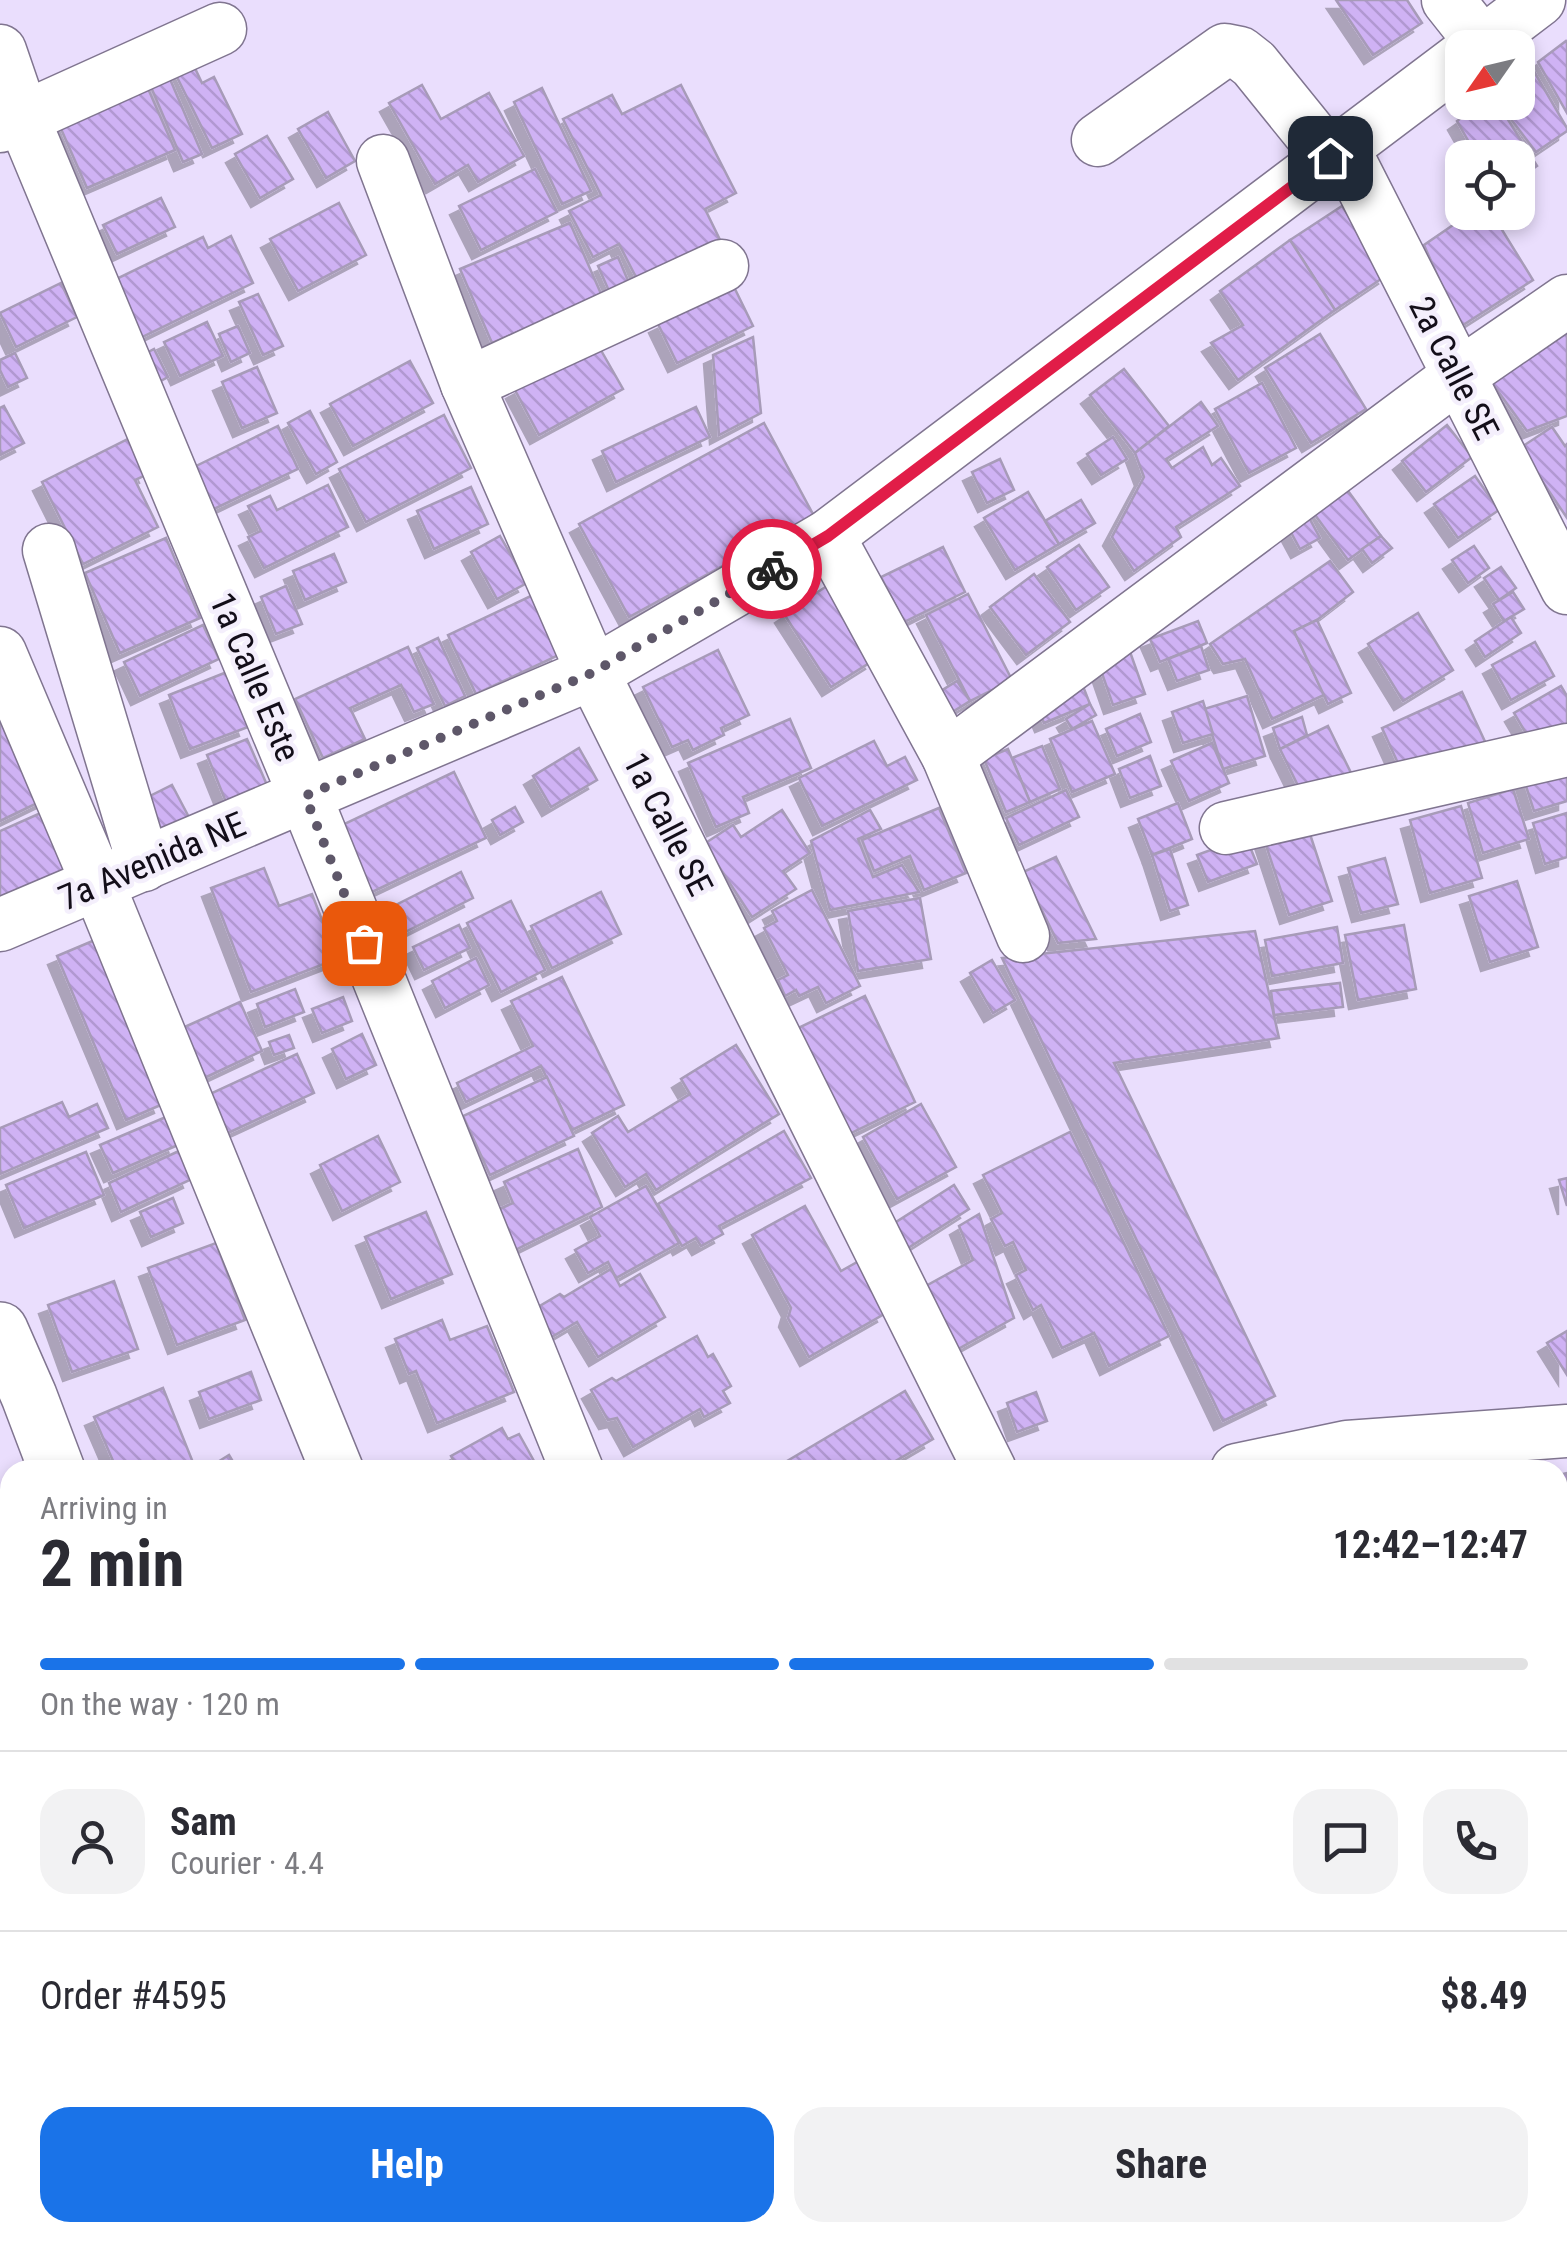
<!DOCTYPE html>
<html lang="en">
<head>
<meta charset="utf-8">
<style>
	:root { --surface:#fff; --page:#f2f2f3; --text:#2b2b33; --muted:#7c7c81; --line:#e1e1e2; --accent:#1a73e8 }
	body { margin:0; font-family:"Roboto Condensed",sans-serif; background:var(--page); color:var(--text); height:100vh; display:flex; flex-direction:column; font-size:38px; white-space:nowrap }
	* { box-sizing:border-box; margin:0 }
	p { font-size:32px; color:var(--muted) }
	.icon { flex:none; width:55px; height:55px; fill:none; stroke:currentColor; stroke-width:2; stroke-linecap:round; stroke-linejoin:round }
	.map { position:relative; flex:1; overflow:hidden }
	.sheet { position:absolute; left:0px; top:1460px; width:1568px; height:782px; display:flex; flex-direction:column; background:var(--surface); border-radius:30px 30px 0 0; box-shadow:0 5px 15px #0003 }
	.sheet>* { flex:none }
	.needle { width:65px; rotate:236deg }
	.tools { position:absolute; left:1445px; top:30px; display:grid; gap:20px }
	.tools a { display:grid; place-items:center; width:90px; height:90px; border-radius:20px; background:var(--surface); box-shadow:0 5px 15px #0003; font-size:50px }
	.pin { position:absolute; display:grid; place-items:center; width:85px; height:85px; color:#fff; margin:-42px; border-radius:20px; box-shadow:0 5px 15px #0006 }
	.courier { position:absolute; display:grid; place-items:center; width:100px; height:100px; margin:-50px; border:8px solid #e11d48; border-radius:50%; background:#fff; color:#222; box-shadow:0 2px 12px #0007 }
	.summary em { font-style:normal; font-weight:700 }
	.summary div { display:flex; flex-direction:column-reverse }
	.summary { display:flex; align-items:center; justify-content:space-between; height:170px; padding:0 40px }
	h1 { font-size:65px; font-weight:700; line-height:75px }
	.bar { display:grid; grid-template-columns:repeat(4,1fr); gap:15px 10px; align-content:center; height:120px; padding:0 40px }
	.bar i { height:12px; border-radius:8px; background:var(--line) }
	.bar .current { background:var(--accent) }
	.bar p { grid-column:span 4 }
	.line { display:flex; align-items:center; gap:25px; padding:0 40px; border-top:2px solid var(--line) }
	.line div { flex:1 }
	.round { display:grid; place-items:center; flex:none; width:105px; height:105px; border-radius:30px; background:var(--page) }
	.action { display:flex; gap:20px; margin-top:auto; padding:20px 40px }
	.action a { flex:1; height:115px; border-radius:30px; background:var(--accent); color:#fff; font-size:40px; font-weight:700; line-height:115px; text-align:center }
	.action a+a { background:var(--page); color:var(--text) }
	.map>svg:first-child { display:block }
	.building { fill:url(#building-back-hatch); stroke:#a79bb8; stroke-width:2.5; filter:url(#shadow) }
	.lines { fill:none; stroke-linecap:round; stroke-linejoin:round }
	.minor-casing { stroke:#807590; stroke-width:55 }
	.major-casing { stroke:#807590; stroke-width:58 }
	.minor { stroke:#fff; stroke-width:52 }
	.major { stroke:#fff; stroke-width:55 }
	.done { stroke:#5e5769; stroke-width:10; stroke-dasharray:0 18 }
	.route { stroke:#e11d48; stroke-width:12 }
	.labels { text-anchor:middle; stroke-width:9; stroke-linejoin:round; paint-order:stroke }
	.street-label { font-size:35px; fill:#130e19; stroke:#f4effc }
</style>
</head>
<body>
<div class="map">
<svg width="1567" height="2242" viewBox="0 0 1567 2242">
	<defs>
		<pattern id="building-back-hatch" width="6" height="6" patternUnits="userSpaceOnUse" patternTransform="scale(2.5)"><rect width="6" height="6" fill="#cfb2f4"/><path d="M-1 5l2 2M0 0l6 6M5-1l2 2" fill="none" stroke="#b198d1"/></pattern>
		<filter id="shadow"><feDropShadow dx="-9" dy="9" stdDeviation="0" flood-color="#0004"/></filter>
	</defs>
	<rect width="100%" height="100%" fill="#eadefd"/>
	<g class="building">
		<path d="M1336 0H1407L1422 23 1373 55Z"/>
		<path d="M1566 41 1567 42V113L1538 62Z"/>
		<path d="M193 64 202 83 214 77 242 134 212 148 175 73Z"/>
		<path d="M1532 68 1567 128V131L1536 152 1498 102H1518V79Z"/>
		<path d="M167 72 202 154 183 162 148 80Z"/>
		<path d="M146 84 175 150 87 188 58 122Z"/>
		<path d="M422 85 441 119 489 93 524 156 478 182 468 165 435 184 389 103Z"/>
		<path d="M681 85 736 193 705 209 722 244 640 285 619 244 593 257 569 211 601 195 563 119 612 95 622 114Z"/>
		<path d="M542 88 591 191 562 204 514 102Z"/>
		<path d="M1484 102H1497L1537 166 1518 179V158H1478L1457 121Z"/>
		<path d="M328 112 355 161 326 178 298 129Z"/>
		<path d="M267 136 293 179 260 198 235 154Z"/>
		<path d="M535 169 557 212 481 250 459 206Z"/>
		<path d="M161 198 175 227 117 254 103 225Z"/>
		<path d="M339 203 366 255 298 291 270 239Z"/>
		<path d="M1342 206 1387 275 1335 310 1290 240Z"/>
		<path d="M1472 212H1491L1533 280 1460 327 1424 245Z"/>
		<path d="M570 223 602 296 492 343 460 269Z"/>
		<path d="M231 236 253 283 140 338 112 281 203 237 208 248Z"/>
		<path d="M1290 240 1335 310 1238 380 1211 343 1243 325 1220 291Z"/>
		<path d="M618 257 629 283 609 291 598 266Z"/>
		<path d="M61 283 77 317 16 347 0 313Z"/>
		<path d="M734 287 753 326 677 363 658 324Z"/>
		<path d="M258 294 283 346 263 355 239 302Z"/>
		<path d="M207 322 223 356 180 376 164 342Z"/>
		<path d="M238 326 250 353 231 362 219 334Z"/>
		<path d="M1567 326V416L1527 431 1489 379Z"/>
		<path d="M1320 334 1366 409 1311 443 1265 368Z"/>
		<path d="M753 337 761 413 719 435 713 355Z"/>
		<path d="M598 345 623 389 539 435 515 390Z"/>
		<path d="M154 349 168 377 155 384 141 356Z"/>
		<path d="M15 353 27 378 8 387 0 370V360Z"/>
		<path d="M410 361 433 403 353 446 330 404Z"/>
		<path d="M257 367 277 413 242 428 222 382Z"/>
		<path d="M1124 369 1169 426 1135 453 1090 395Z"/>
		<path d="M1262 383 1296 448 1249 473 1215 409Z"/>
		<path d="M1201 402 1218 426 1166 459 1172 468 1203 447 1212 465 1221 458 1240 486 1176 527 1181 537 1134 571 1112 537 1144 477 1135 453Z"/>
		<path d="M4 406 24 443 0 455V408Z"/>
		<path d="M696 407 710 437 616 482 602 451Z"/>
		<path d="M310 411 337 462 316 474 288 423Z"/>
		<path d="M444 415 471 468 366 522 339 469Z"/>
		<path d="M764 423 814 516 629 617 579 524Z"/>
		<path d="M1447 425 1472 457 1426 492 1402 461Z"/>
		<path d="M278 426 298 469 214 509 194 467Z"/>
		<path d="M1552 427 1565 446 1567 444V518L1520 448Z"/>
		<path d="M1113 437 1127 459 1101 475 1087 454Z"/>
		<path d="M130 438 148 474 135 480 158 527 83 564 42 482Z"/>
		<path d="M1000 459 1014 490 987 503 972 472Z"/>
		<path d="M1475 476 1499 510 1458 538 1434 504Z"/>
		<path d="M1343 484 1381 536 1348 560 1310 508Z"/>
		<path d="M328 485 348 527 264 568 248 537 261 531 248 506 270 496 277 510Z"/>
		<path d="M471 487 488 524 434 549 417 511Z"/>
		<path d="M1028 492 1059 544 1015 570 984 518Z"/>
		<path d="M1081 500 1095 523 1059 544 1045 521Z"/>
		<path d="M1307 514 1320 538 1300 549 1287 525Z"/>
		<path d="M500 536 527 583 497 599 471 552Z"/>
		<path d="M1381 536 1392 548 1372 563 1362 549Z"/>
		<path d="M166 538 200 618 120 653 85 573Z"/>
		<path d="M1079 545 1109 587 1076 610 1047 567Z"/>
		<path d="M1474 546 1489 568 1468 583 1452 560Z"/>
		<path d="M943 547 965 592 904 622 881 577Z"/>
		<path d="M334 554 346 582 305 600 293 571Z"/>
		<path d="M1330 561 1353 592 1317 620 1294 631 1324 695 1272 719 1245 659 1223 664 1210 644Z"/>
		<path d="M1501 567 1516 588 1499 600 1484 578Z"/>
		<path d="M1034 574 1070 622 1026 655 990 607Z"/>
		<path d="M286 586 302 624 276 634 261 597Z"/>
		<path d="M827 586 874 660 831 687 784 614Z"/>
		<path d="M1513 592 1524 609 1504 621 1493 604Z"/>
		<path d="M968 594 1012 680 970 701 926 615Z"/>
		<path d="M533 595 561 654 476 694 448 635Z"/>
		<path d="M1418 613 1453 670 1403 701 1368 644Z"/>
		<path d="M1511 617 1521 633 1485 657 1475 641Z"/>
		<path d="M1317 620 1351 693 1328 704 1294 631Z"/>
		<path d="M1198 621 1207 643 1160 662 1150 639Z"/>
		<path d="M203 625 219 659 140 696 124 662Z"/>
		<path d="M438 638 465 696 445 706 417 648Z"/>
		<path d="M1535 642 1554 676 1511 700 1492 665Z"/>
		<path d="M1201 646 1209 670 1177 681 1168 659Z"/>
		<path d="M408 647 434 704 414 712 401 685 350 708 365 739 323 758 295 699Z"/>
		<path d="M1129 649 1145 694 1113 705 1097 659Z"/>
		<path d="M718 650 749 715 721 728 724 735 693 750 688 740 672 747 643 687Z"/>
		<path d="M227 672 248 727 190 749 169 695Z"/>
		<path d="M1079 676 1090 704 1044 723 1032 694Z"/>
		<path d="M957 681 970 701 949 714 936 694Z"/>
		<path d="M0 682 54 795 0 821Z"/>
		<path d="M1561 686 1567 696V728L1534 747 1514 713Z"/>
		<path d="M1462 692 1487 746 1407 783 1382 728Z"/>
		<path d="M1247 696 1265 756 1223 769 1204 709Z"/>
		<path d="M1203 701 1213 734 1183 743 1172 712Z"/>
		<path d="M1090 704 1096 715 1072 729 1066 719Z"/>
		<path d="M1140 714 1151 742 1117 756 1106 729Z"/>
		<path d="M1302 717 1307 735 1280 749 1273 728Z"/>
		<path d="M790 719 811 768 743 797 749 813 716 827 688 763Z"/>
		<path d="M1092 721 1115 774 1072 792 1050 739Z"/>
		<path d="M1328 726 1354 779 1306 802 1280 749Z"/>
		<path d="M247 739 267 785 226 802 207 755Z"/>
		<path d="M874 741 887 766 905 757 917 780 822 826 799 778Z"/>
		<path d="M1212 743 1229 783 1189 801 1171 761Z"/>
		<path d="M1042 746 1060 789 1030 802 1012 758Z"/>
		<path d="M579 748 597 780 551 807 533 776Z"/>
		<path d="M1008 749 1030 802 1006 812 984 759Z"/>
		<path d="M1150 756 1161 786 1130 798 1119 769Z"/>
		<path d="M1567 767V801L1534 811 1524 780Z"/>
		<path d="M454 772 486 838 372 892 340 826Z"/>
		<path d="M172 785 192 823 165 837 144 799Z"/>
		<path d="M1513 789 1529 839 1483 853 1468 803Z"/>
		<path d="M1066 790 1079 817 1019 845 1006 818Z"/>
		<path d="M1178 803 1192 839 1152 855 1138 819Z"/>
		<path d="M1461 806 1482 878 1430 893 1410 820Z"/>
		<path d="M515 807 523 822 500 835 492 820Z"/>
		<path d="M939 808 966 873 924 890 910 856 874 871 862 840Z"/>
		<path d="M782 810 810 853 783 871 796 889 752 917 704 844 733 825 741 837Z"/>
		<path d="M870 810 881 829 858 839 873 877 902 865 919 892 830 910 811 841Z"/>
		<path d="M43 812 76 882 0 918V831Z"/>
		<path d="M1567 813V857L1545 864 1533 823Z"/>
		<path d="M1306 822 1332 901 1289 915 1263 836Z"/>
		<path d="M1246 837 1257 864 1208 882 1197 855Z"/>
		<path d="M1170 849 1188 905 1170 911 1152 855Z"/>
		<path d="M1056 857 1096 939 1058 943 1023 872Z"/>
		<path d="M1385 858 1398 904 1361 913 1348 868Z"/>
		<path d="M264 868 279 906 312 894 337 959 251 992 211 888Z"/>
		<path d="M461 872 473 898 393 938 380 913Z"/>
		<path d="M1517 881 1538 947 1490 962 1469 896Z"/>
		<path d="M812 890 860 986 826 1003 818 987 799 996 796 990 785 996 778 980 788 975 764 928 777 921 772 911Z"/>
		<path d="M601 892 621 934 552 968 531 926Z"/>
		<path d="M920 898 931 959 858 971 848 911Z"/>
		<path d="M511 901 545 970 501 992 467 923Z"/>
		<path d="M459 925 470 948 424 970 413 947Z"/>
		<path d="M1404 925 1416 989 1358 1000 1345 935Z"/>
		<path d="M1337 927 1343 963 1272 976 1265 940Z"/>
		<path d="M1255 931 1279 1038 1114 1063 1275 1396 1223 1421 1002 958Z"/>
		<path d="M95 940 163 1104 126 1120 57 956Z"/>
		<path d="M476 958 489 985 445 1008 432 981Z"/>
		<path d="M992 960 1015 1000 993 1013 970 973Z"/>
		<path d="M562 977 624 1105 572 1130 541 1066 466 1102 457 1083 533 1046 511 1001Z"/>
		<path d="M1340 983 1343 1007 1274 1015 1271 991Z"/>
		<path d="M295 989 304 1012 265 1027 257 1004Z"/>
		<path d="M865 996 915 1102 847 1135 796 1029Z"/>
		<path d="M343 997 352 1021 322 1033 312 1009Z"/>
		<path d="M240 1002 262 1051 200 1080 178 1030Z"/>
		<path d="M362 1034 376 1065 346 1079 332 1049Z"/>
		<path d="M289 1035 294 1048 274 1055 269 1042Z"/>
		<path d="M736 1045 779 1114 656 1190 646 1174 625 1187 592 1133 618 1116 628 1132 690 1094 681 1079Z"/>
		<path d="M297 1054 314 1093 217 1138 199 1099Z"/>
		<path d="M547 1077 574 1136 490 1175 463 1116Z"/>
		<path d="M62 1102 69 1117 97 1104 108 1128 0 1174V1128Z"/>
		<path d="M921 1104 956 1167 897 1199 863 1137Z"/>
		<path d="M166 1117 178 1145 113 1173 100 1145Z"/>
		<path d="M784 1131 811 1178 719 1226 723 1234 701 1246 696 1238 682 1246 658 1204Z"/>
		<path d="M1070 1132 1169 1336 1109 1366 1094 1333 1062 1348 1041 1305 1033 1310 1016 1275 1026 1270 1013 1242 1005 1246 991 1219 1002 1213 983 1175Z"/>
		<path d="M378 1136 400 1182 342 1211 320 1165Z"/>
		<path d="M578 1149 602 1207 513 1251 495 1211 513 1203 504 1182Z"/>
		<path d="M179 1151 192 1179 121 1212 109 1183Z"/>
		<path d="M86 1152 104 1195 24 1228 6 1185Z"/>
		<path d="M1567 1178V1206L1559 1180Z"/>
		<path d="M954 1185 969 1209 908 1248 893 1224Z"/>
		<path d="M646 1186 679 1243 616 1278 608 1262 588 1273 575 1250 600 1236 590 1217Z"/>
		<path d="M173 1198 183 1223 151 1237 140 1212Z"/>
		<path d="M805 1206 841 1271 859 1261 886 1313 809 1357 788 1318 791 1308 752 1235Z"/>
		<path d="M426 1212 452 1274 391 1299 365 1237Z"/>
		<path d="M979 1214 1014 1318 958 1349 924 1287 973 1260 959 1226Z"/>
		<path d="M216 1243 245 1320 177 1345 148 1268Z"/>
		<path d="M611 1269 620 1286 640 1274 665 1317 598 1357 577 1322 550 1338 533 1310 560 1294 564 1297Z"/>
		<path d="M114 1281 138 1349 72 1372 48 1305Z"/>
		<path d="M442 1320 450 1340 487 1326 514 1392 437 1423 416 1371 409 1374 395 1339Z"/>
		<path d="M1567 1331V1375L1547 1343Z"/>
		<path d="M697 1336 708 1357 713 1354 731 1386 723 1391 730 1403 704 1417 700 1409 633 1447 617 1418 608 1420 591 1390 612 1378 616 1381Z"/>
		<path d="M251 1372 261 1400 209 1419 199 1392Z"/>
		<path d="M163 1388 196 1470H117L94 1417Z"/>
		<path d="M905 1391 933 1439 880 1470H772Z"/>
		<path d="M1036 1392 1047 1421 1017 1432 1007 1403Z"/>
		<path d="M502 1428 508 1439 519 1434 539 1470H459L451 1456Z"/>
		<path d="M229 1455 238 1470H205Z"/>
		<path d="M1567 1473V1521L1558 1523V1475Z"/>
		<path d="M1567 1570V1613L1558 1616V1573Z"/>
		<path d="M10 1769V1857L0 1860V1773Z"/>
		<path d="M0 2154 10 2168V2206L0 2213Z"/>
		<path d="M10 2212V2232H47L53 2242H0V2219Z"/>
		<path d="M206 2232H254L257 2242H196L194 2236Z"/>
		<path d="M352 2232H458L441 2242H357Z"/>
		<path d="M481 2232 486 2242H463L479 2232Z"/>
		<path d="M493 2232H571L577 2242H499Z"/>
	</g>
	<g class="lines">
		<g class="minor-casing">
			<g id="minor">
				<path d="M1448 0 1482 43"/>
				<path d="M1476 48 1539 0"/>
				<path d="M0 51 23 118 305 796 577 1470"/>
				<path d="M0 126 23 118 220 29"/>
				<path d="M1098 140 1225 50 1240 53 1254 64 1330 158"/>
				<path d="M1343 148 1567 588"/>
				<path d="M383 161 467 384 593 673 990 1470"/>
				<path d="M467 384 722 266"/>
				<path d="M828 536 948 756 1023 936"/>
				<path d="M49 550 144 865"/>
				<path d="M0 653 98 884 337 1470"/>
				<path d="M948 756 1458 376 1567 301"/>
				<path d="M1226 828 1567 750"/>
				<path d="M0 925 593 673 828 536 1462 58"/>
				<path d="M1237 1470 1347 1447 1567 1431"/>
				<path d="M0 1720 10 1716"/>
				<path d="M1558 1798 1567 1793"/>
				<path d="M0 2003 10 1999"/>
				<path d="M0 2090 10 2108"/>
				<path d="M1358 2232 1363 2242"/>
				<path d="M643 2242 661 2232"/>
			</g>
		</g>
		<g class="major-casing">
			<g id="major">
				<path d="M0 1330 29 1396 57 1470"/>
				<path d="M335 2232 339 2242"/>
				<path d="M879 2232 882 2242"/>
			</g>
		</g>
		<use href="#minor" class="minor"/>
		<use href="#major" class="major"/>
	</g>
	<g class="lines">
		<path class="done" d="M364 943 305 796 592 673 772 569"/>
		<path class="route" d="M772 569 828 536 1330 158"/>
	</g>
	<g class="labels">
		<g class="street-label">
			<text transform="translate(1454 368) rotate(63)" y="12">2a Calle SE</text>
			<text transform="translate(255 677) rotate(67)" y="12">1a Calle Este</text>
			<text transform="translate(668 824) rotate(63)" y="12">1a Calle SE</text>
			<text transform="translate(152 861) rotate(-23)" y="12">7a Avenida NE</text>
		</g>
	</g>
</svg>
<div class="tools">
<a><svg class="needle" viewBox="-14 -14 28 28"><path d="M0-13l5 13h-10z" fill="#e53935"/><path d="M0 13l5-13h-10z" fill="#7c7c81"/></svg></a>
<a><svg class="icon" aria-label="locate" viewBox="0 0 24 24"><circle cx="12" cy="12" r="6"/><path d="M12 2v4M12 18v4M2 12h4M18 12h4"/></svg></a>
</div>
<div class="pin" style="left:364px;top:943px;background:#ea580c"><svg class="icon" aria-label="bag" viewBox="0 0 24 24"><path d="M5 8h14l-1 12H6zM9 8a3 3 0 0 1 6 0"/></svg></div>
<div class="pin" style="left:1330px;top:158px;background:#1f2937"><svg class="icon" aria-label="home" viewBox="0 0 24 24"><path d="M3 11l9-7 9 7M6 9v11h12V9"/></svg></div>
<div class="courier" style="left:772px;top:569px"><svg class="icon" aria-label="bike" viewBox="0 0 24 24"><circle cx="6" cy="16" r="4"/><circle cx="18" cy="16" r="4"/><path d="M6 16l4-8h5l3 8M10 8l3 8H6M13 5h3"/></svg></div>
<section class="sheet">
<div class="summary"><div><h1>2 min</h1><p>Arriving in</p></div><em>12:42–12:47</em></div>
<div class="bar"><i class="current"></i><i class="current"></i><i class="current"></i><i></i><p>On the way · 120 m</p></div>
<div class="line" style="height:180px"><a class="round"><svg class="icon" aria-label="person" viewBox="0 0 24 24"><circle cx="12" cy="8" r="4"/><path d="M4 21q1-7 8-7t8 7"/></svg></a><div><b>Sam</b><p>Courier · 4.4</p></div><a class="round"><svg class="icon" aria-label="chat" viewBox="0 0 24 24"><path d="M4 5h16v11H9l-5 4z"/></svg></a><a class="round"><svg class="icon" aria-label="phone" viewBox="0 0 24 24"><path d="M5 4h4l2 5-3 2q2 4 5 5l2-3 5 2v4C11 20 4 13 5 4z"/></svg></a></div>
<div class="line" style="height:130px"><div>Order #4595</div><b>$8.49</b></div>
<div class="action"><a>Help</a><a>Share</a></div>
</section>
</div>
</body>
</html>
